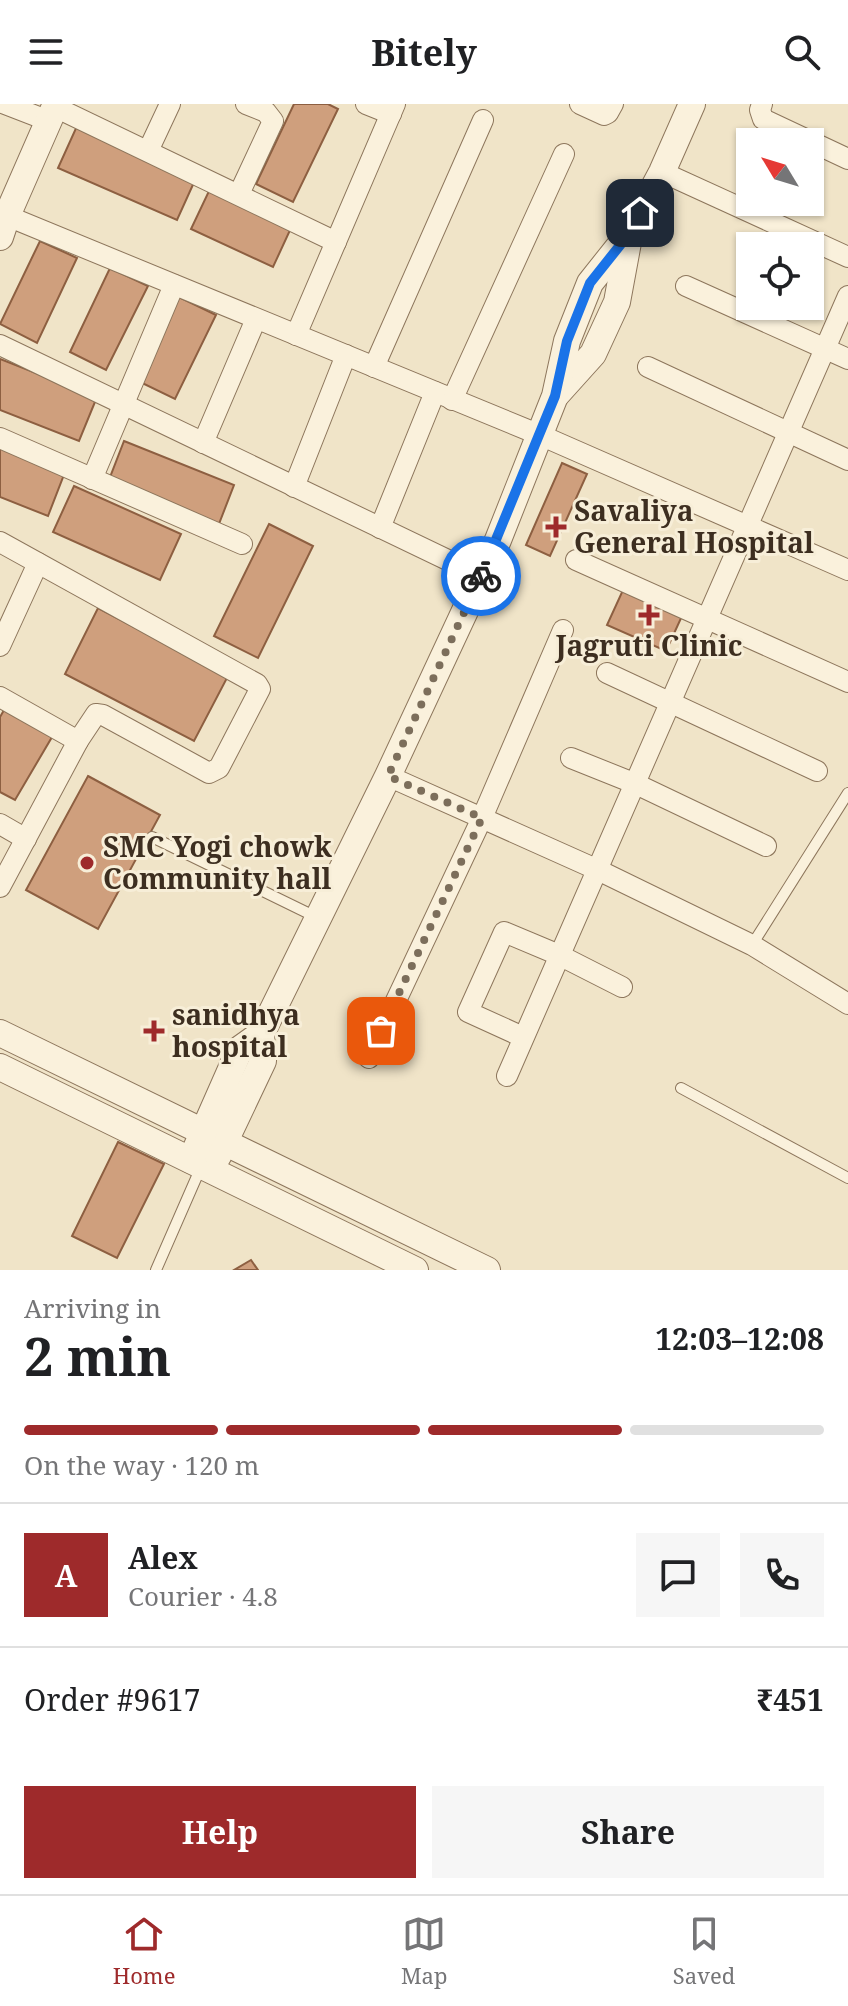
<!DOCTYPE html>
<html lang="en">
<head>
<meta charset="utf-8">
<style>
	:root { --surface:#fff; --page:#f6f6f6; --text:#202124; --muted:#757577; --line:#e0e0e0; --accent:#9e2a2b }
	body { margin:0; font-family:"Noto Serif",serif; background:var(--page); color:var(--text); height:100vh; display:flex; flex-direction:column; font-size:30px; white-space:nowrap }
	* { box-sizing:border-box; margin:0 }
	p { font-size:26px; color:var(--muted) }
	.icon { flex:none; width:44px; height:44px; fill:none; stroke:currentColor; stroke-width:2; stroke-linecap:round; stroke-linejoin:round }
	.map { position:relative; height:1166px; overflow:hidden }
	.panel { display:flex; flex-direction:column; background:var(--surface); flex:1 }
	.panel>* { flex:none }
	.needle { width:52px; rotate:308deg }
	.tools { position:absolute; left:736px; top:24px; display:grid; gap:16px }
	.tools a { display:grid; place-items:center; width:88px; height:88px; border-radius:0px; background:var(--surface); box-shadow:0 2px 6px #0004; font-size:40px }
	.pin { position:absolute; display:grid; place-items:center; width:68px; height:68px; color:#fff; margin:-34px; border-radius:16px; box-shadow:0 4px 12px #0006 }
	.courier { position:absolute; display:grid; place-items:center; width:80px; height:80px; margin:-40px; border:6px solid #1a73e8; border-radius:50%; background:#fff; color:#222; box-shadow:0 2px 10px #0007 }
	.overview em { font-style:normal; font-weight:700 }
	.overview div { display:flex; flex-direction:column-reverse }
	.overview { display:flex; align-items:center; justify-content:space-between; height:136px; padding:0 24px }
	h1 { font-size:52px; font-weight:700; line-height:60px }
	.bar { display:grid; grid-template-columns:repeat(4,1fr); gap:12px 8px; align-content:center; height:96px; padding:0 24px }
	.bar i { height:10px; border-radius:6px; background:var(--line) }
	.bar .selected { background:var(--accent) }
	.bar p { grid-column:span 4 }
	.line { display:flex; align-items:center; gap:20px; padding:0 24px; border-top:2px solid var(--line) }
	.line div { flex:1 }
	.round { display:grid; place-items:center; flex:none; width:84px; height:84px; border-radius:0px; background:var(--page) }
	.button { display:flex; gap:16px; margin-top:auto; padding:16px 24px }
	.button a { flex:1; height:92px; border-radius:0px; background:var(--accent); color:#fff; font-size:32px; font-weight:700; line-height:92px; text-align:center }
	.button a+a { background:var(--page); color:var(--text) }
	header { display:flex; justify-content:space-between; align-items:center; height:104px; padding:0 24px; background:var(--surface); font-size:36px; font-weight:700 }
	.tabs { display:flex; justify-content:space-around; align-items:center; height:112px; border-top:2px solid var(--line); background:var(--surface); font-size:22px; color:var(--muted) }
	.tabs a { display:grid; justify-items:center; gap:4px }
	.tabs .selected { color:var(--accent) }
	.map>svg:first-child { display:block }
	.building { fill:#cf9f7d; stroke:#8d5f41; stroke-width:2 }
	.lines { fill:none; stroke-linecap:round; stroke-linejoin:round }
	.service-casing { stroke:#8d765c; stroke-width:12 }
	.minor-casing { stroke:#8d765c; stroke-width:22 }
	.tertiary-casing { stroke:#8d765c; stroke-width:28 }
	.service { stroke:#faf1dc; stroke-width:10 }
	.minor { stroke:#faf1dc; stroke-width:20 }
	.tertiary { stroke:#faf1dc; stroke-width:26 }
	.done { stroke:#7c6e5b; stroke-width:8; stroke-dasharray:0 14.4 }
	.route { stroke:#1a73e8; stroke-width:10 }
	.poi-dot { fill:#9e2a2b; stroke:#f7eed8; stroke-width:3 }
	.labels { text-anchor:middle; stroke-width:6; stroke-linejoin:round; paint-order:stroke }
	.poi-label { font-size:28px; font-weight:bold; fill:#3d2e20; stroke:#f7eed8; text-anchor:start }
</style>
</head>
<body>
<header><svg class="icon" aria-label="menu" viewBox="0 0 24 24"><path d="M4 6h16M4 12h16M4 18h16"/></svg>Bitely<svg class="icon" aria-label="search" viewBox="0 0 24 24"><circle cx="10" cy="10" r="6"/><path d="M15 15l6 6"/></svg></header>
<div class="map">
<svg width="848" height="1166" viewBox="0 0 848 1166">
	<rect width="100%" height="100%" fill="#f0e4c8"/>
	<g class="building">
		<path d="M294 0H328L338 5 293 98 256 80Z"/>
		<path d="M77 22 196 74 177 116 58 64Z"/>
		<path d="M209 87 291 124 273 163 191 125Z"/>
		<path d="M40 137 77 154 37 239 0 220Z"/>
		<path d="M110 164 148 182 106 266 70 248Z"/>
		<path d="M179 193 216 211 175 295 138 277Z"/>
		<path d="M0 255 97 293 79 337 0 306Z"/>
		<path d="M124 337 234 381 217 425 107 381Z"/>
		<path d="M0 342 65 368 48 412 0 393Z"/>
		<path d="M562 359 587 370 550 452 526 441Z"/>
		<path d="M74 382 181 430 160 476 53 428Z"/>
		<path d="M269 420 313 442 258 554 214 532Z"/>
		<path d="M623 486 682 512 666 547 607 521Z"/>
		<path d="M98 504 228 572 194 637 65 570Z"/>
		<path d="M4 606 52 633 15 696 0 688V613Z"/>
		<path d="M88 672 160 711 98 825 26 786Z"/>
		<path d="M118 1038 164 1060 117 1154 72 1132Z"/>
		<path d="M251 1156 258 1166H234Z"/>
	</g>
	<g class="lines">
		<g class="service-casing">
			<g id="service">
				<path d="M152 733 316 813"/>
				<path d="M752 841 848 689"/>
				<path d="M681 984 848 1074"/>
				<path d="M156 1166 201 1063"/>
			</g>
		</g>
		<g class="minor-casing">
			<g id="minor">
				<path d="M5 0 49 17"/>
				<path d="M366 0 391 10"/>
				<path d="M580 0 604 11 608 9 613 0"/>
				<path d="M762 0 760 6 763 15 848 55"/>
				<path d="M55 3 336 138"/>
				<path d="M148 47 170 0"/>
				<path d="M662 68 848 153"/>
				<path d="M239 90 273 17 266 8 246 0"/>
				<path d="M0 109 540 331 848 466"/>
				<path d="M686 182 848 255"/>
				<path d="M296 231 395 0"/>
				<path d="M0 241 481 472"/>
				<path d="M374 263 483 16"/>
				<path d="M648 263 848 356"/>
				<path d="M452 296 564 50"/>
				<path d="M0 334 242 440"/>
				<path d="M203 339 256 215"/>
				<path d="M92 375 174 181"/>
				<path d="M294 383 346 251"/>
				<path d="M380 424 435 288"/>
				<path d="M0 438 257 580 260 585 219 664 209 669 103 611 96 610 78 637 0 783"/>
				<path d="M576 456 848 578"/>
				<path d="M0 542 38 459"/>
				<path d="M607 569 817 667"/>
				<path d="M0 593 78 637"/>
				<path d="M571 654 636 680 766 742"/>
				<path d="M388 672 598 766 752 841 848 900"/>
				<path d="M0 720 26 735"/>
				<path d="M523 933 468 908 504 828 559 851 622 883"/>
				<path d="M369 954 482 714 563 526"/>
				<path d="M507 972 848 192"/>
			</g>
		</g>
		<g class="tertiary-casing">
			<g id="tertiary">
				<path d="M0 133 7 112 56 0"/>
				<path d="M557 290 593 250 617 198 629 133"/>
				<path d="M0 929 487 1166"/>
				<path d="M0 963 415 1166"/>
				<path d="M218 1052 263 957 261 930"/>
				<path d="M191 1056 240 945 261 930 388 672 498 436 555 292 567 237 590 179 629 130 662 68 692 0"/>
			</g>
		</g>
		<use href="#service" class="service"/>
		<use href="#minor" class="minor"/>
		<use href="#tertiary" class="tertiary"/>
	</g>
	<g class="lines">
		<path class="done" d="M381 927 482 714 388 672 481 472"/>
		<path class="route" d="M481 472 555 292 567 237 590 179 629 130 640 109"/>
	</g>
	<g class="poi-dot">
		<path d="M552 411h8v8h8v8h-8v8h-8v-8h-8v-8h8z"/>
		<path d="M645 499h8v8h8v8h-8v8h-8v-8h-8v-8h8z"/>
		<circle cx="87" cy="759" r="8"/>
		<path d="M150 915h8v8h8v8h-8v8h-8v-8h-8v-8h8z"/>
	</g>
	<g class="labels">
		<g class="poi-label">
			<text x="574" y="417">Savaliya<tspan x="574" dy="32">General Hospital</tspan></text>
			<text x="649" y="552" text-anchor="middle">Jagruti Clinic</text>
			<text x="103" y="753">SMC Yogi chowk<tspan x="103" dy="32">Community hall</tspan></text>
			<text x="172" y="921">sanidhya<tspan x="172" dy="32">hospital</tspan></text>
		</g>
	</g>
</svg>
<div class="tools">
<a><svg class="needle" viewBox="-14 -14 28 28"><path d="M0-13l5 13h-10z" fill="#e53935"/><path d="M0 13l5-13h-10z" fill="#757577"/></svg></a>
<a><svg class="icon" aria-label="locate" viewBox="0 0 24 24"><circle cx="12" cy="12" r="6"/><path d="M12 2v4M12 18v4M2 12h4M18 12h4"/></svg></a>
</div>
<div class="pin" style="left:381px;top:927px;background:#ea580c"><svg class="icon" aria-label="bag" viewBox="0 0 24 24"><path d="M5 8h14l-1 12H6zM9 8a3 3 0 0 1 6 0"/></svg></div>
<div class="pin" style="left:640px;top:109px;background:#1f2937"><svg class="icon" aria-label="home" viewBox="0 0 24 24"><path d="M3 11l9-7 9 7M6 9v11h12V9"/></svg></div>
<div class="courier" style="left:481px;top:472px"><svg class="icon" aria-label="bike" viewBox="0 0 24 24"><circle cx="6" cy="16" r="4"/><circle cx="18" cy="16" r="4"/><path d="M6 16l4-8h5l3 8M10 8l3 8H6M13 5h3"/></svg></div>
</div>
<section class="panel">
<div class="overview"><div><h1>2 min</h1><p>Arriving in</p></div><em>12:03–12:08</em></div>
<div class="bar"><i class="selected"></i><i class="selected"></i><i class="selected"></i><i></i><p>On the way · 120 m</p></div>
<div class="line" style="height:144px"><b class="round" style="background:var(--accent);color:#fff">A</b><div><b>Alex</b><p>Courier · 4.8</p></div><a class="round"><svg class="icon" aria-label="chat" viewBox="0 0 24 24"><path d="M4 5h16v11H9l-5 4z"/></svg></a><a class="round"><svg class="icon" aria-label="phone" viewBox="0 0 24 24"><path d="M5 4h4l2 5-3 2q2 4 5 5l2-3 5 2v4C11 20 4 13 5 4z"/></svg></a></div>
<div class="line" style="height:104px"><div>Order #9617</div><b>₹451</b></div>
<div class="button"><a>Help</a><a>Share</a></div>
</section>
<nav class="tabs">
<a class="selected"><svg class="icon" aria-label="home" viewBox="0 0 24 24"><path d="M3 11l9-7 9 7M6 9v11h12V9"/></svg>Home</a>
<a><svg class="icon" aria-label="map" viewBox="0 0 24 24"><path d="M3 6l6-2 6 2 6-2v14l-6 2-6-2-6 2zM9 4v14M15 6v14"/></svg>Map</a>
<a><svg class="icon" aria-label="saved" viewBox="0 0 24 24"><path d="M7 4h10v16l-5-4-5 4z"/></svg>Saved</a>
</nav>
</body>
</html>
